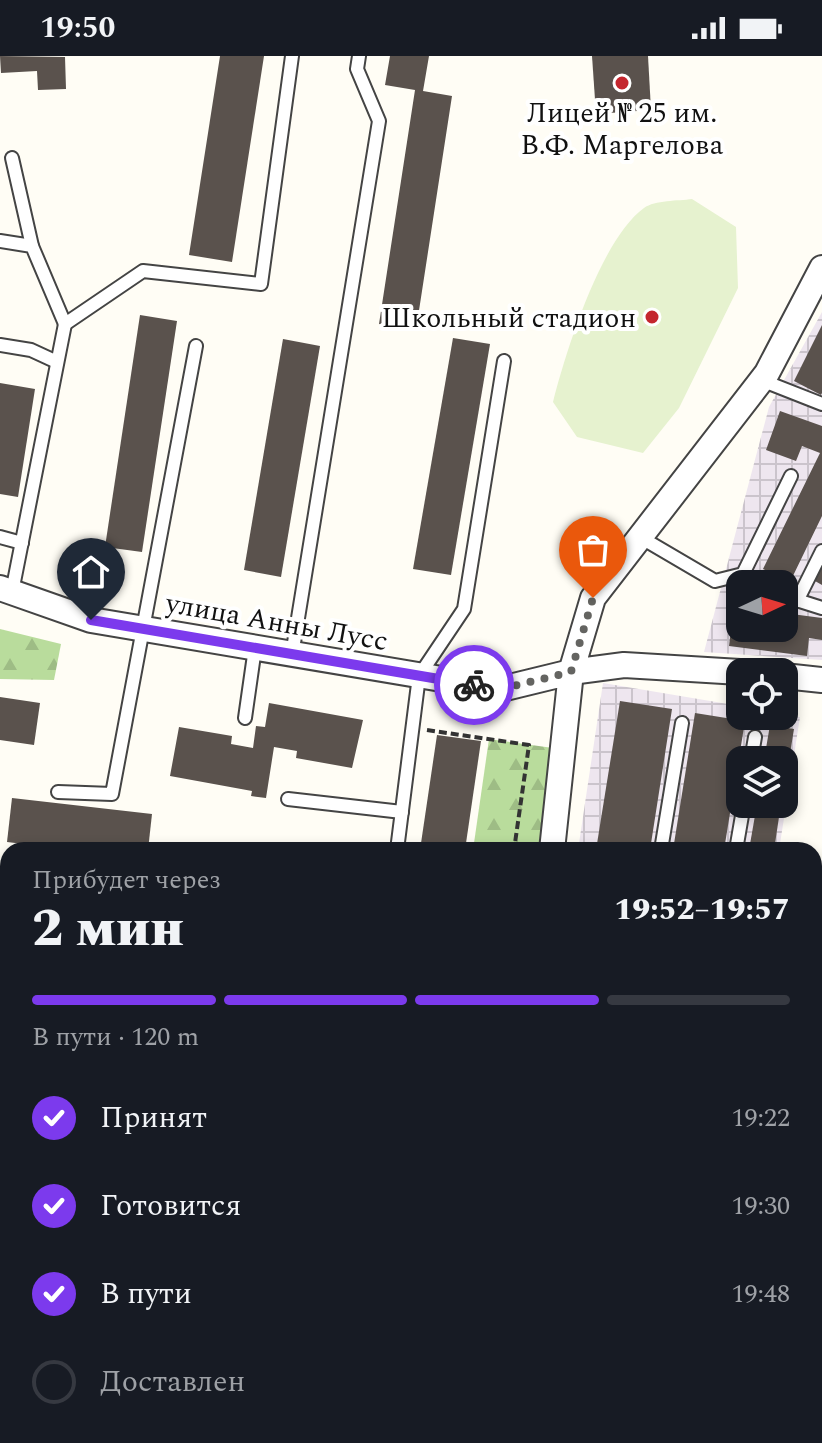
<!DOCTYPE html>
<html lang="ru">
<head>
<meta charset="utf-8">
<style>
	:root { --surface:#171b24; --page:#242831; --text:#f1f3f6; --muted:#9ea1a6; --line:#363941; --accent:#7c3aed }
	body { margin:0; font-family:Spectral,serif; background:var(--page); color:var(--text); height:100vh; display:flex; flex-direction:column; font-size:30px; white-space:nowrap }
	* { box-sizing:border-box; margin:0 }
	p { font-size:26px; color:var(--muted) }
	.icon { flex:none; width:44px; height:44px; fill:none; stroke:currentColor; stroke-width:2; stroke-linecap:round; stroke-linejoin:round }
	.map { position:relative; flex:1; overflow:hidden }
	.sheet { position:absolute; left:0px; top:786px; width:822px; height:602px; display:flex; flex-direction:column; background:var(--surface); border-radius:24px 24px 0 0; box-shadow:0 4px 12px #0003 }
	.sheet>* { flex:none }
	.needle { width:52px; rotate:86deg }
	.controls { position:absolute; left:726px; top:514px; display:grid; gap:16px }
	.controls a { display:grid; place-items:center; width:72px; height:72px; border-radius:16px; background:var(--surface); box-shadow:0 4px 12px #0003; font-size:40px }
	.pin { position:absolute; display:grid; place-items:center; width:68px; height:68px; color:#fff; margin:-82px -34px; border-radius:50% 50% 50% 0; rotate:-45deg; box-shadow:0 0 8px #0007 }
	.pin .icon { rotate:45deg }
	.courier { position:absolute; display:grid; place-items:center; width:80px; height:80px; margin:-40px; border:6px solid #7c3aed; border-radius:50%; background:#fff; color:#222; box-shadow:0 2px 10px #0007 }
	.head em { font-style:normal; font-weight:800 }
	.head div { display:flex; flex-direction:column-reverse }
	.head { display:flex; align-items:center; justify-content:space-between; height:136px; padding:0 32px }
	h1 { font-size:52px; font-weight:800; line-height:60px }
	.bar { display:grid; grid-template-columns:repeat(4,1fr); gap:12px 8px; align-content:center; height:96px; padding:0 32px }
	.bar i { height:10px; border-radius:6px; background:var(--line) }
	.bar .selected { background:var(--accent) }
	.bar p { grid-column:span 4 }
	ol { padding:0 32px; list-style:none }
	li { display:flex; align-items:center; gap:24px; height:88px }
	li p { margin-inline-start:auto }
	li .icon { padding:8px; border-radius:50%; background:var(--accent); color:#fff; stroke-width:4 }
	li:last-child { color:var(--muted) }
	li i { width:44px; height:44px; border:4px solid var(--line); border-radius:50% }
	.status { display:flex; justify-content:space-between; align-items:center; height:56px; padding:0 40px; background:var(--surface); direction:ltr }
	.status svg { height:22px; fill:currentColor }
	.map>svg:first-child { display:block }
	.industrial { fill:url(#industrial-grid); fill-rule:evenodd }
	.forest { fill:url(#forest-firs) }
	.pitch { fill:#e6f2cf }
	.building { fill:#5a524d }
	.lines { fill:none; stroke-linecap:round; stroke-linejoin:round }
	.service-casing { stroke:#444; stroke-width:16 }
	.minor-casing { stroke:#444; stroke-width:28 }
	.path { stroke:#333; stroke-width:4; stroke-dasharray:8 4; stroke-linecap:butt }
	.service { stroke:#fff; stroke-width:12 }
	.minor { stroke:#fff; stroke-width:24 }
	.done { stroke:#646461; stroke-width:8; stroke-dasharray:0 14.4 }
	.route { stroke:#7c3aed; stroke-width:10 }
	.poi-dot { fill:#c4262e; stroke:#fff; stroke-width:3 }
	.labels { text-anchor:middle; stroke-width:8; stroke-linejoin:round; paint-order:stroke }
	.poi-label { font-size:28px; fill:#111; stroke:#fff }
	.street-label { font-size:28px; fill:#111; stroke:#fff }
</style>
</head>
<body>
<div class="status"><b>19:50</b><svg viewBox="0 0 49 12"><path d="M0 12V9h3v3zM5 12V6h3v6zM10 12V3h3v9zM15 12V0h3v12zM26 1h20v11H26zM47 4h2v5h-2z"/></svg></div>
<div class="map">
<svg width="822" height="1387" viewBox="0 0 822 1387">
	<defs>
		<pattern id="industrial-grid" width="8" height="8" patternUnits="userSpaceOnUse" patternTransform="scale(2)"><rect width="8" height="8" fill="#eee6ef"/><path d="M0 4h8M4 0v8" fill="none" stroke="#cbc4cc"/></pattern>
		<pattern id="forest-firs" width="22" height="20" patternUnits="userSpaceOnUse" patternTransform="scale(2)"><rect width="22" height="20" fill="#b9dc9c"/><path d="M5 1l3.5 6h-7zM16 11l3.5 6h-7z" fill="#9ebc85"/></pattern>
	</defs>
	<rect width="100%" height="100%" fill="#fffdf5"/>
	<g class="industrial">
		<path d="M822 256V604L704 596 769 351ZM740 528H784V572H740Z"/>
		<path d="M603 627 740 650V660L800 661 779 794H578ZM740 704H784V748H740Z"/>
	</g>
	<g class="forest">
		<path d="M0 573 61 588 54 624 0 623Z"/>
		<path d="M489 683 553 692 542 794H473Z"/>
		<path d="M0 1306 8 1307V1380H141L140 1387H47L0 1379Z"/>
	</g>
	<path class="pitch" d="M692 143 736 171 738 232 679 352 643 397 577 381 553 346C566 295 601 183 644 152 655 144 678 145 692 143Z"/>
	<g class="building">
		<path d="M0 0 65 1 66 33 38 34 37 15 1 17Z"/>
		<path d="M220 0H264L232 206 189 199Z"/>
		<path d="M390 0H429L423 35 452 40 416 274 379 268 415 34 385 29Z"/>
		<path d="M592 0H648L651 54 596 58Z"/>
		<path d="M140 259 177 265 142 496 105 491Z"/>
		<path d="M822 269V337L821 339 794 325Z"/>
		<path d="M453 282 490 288 451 519 413 513Z"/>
		<path d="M283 283 320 290 281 521 244 514Z"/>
		<path d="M0 327 35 333 18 441 0 438Z"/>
		<path d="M780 355 822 370V460L790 526 763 513 820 397 802 390 796 405 766 394Z"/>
		<path d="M822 511V529L815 525Z"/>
		<path d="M734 551H740V572H784V557L822 562V584L809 582 807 600 729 590Z"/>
		<path d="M0 641 40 647 34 689 0 684Z"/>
		<path d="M620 645 672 653 650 794H596Z"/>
		<path d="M269 647 363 664 352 712 296 702 297 695 274 691 266 742 251 740 252 735 170 720 179 671 232 680 231 688 253 692 256 670 265 671Z"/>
		<path d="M695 657 745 665 724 794H673Z"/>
		<path d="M770 669 794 673 786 722 784 704H764Z"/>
		<path d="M437 679 481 685 465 794H420Z"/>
		<path d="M12 742 152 758 148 794H74L7 786Z"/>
		<path d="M757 748H781L774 794H749Z"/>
		<path d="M338 1380H404V1387H363L338 1384Z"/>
		<path d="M497 1380H549L548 1387H497Z"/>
		<path d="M574 1380H600L599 1387H573Z"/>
	</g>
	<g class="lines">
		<g class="service-casing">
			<g id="service">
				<path d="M12 102 32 190"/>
				<path d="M0 185 32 190 65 268 143 215 261 228 292 0"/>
				<path d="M0 289 31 294 57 306"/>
				<path d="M761 324 822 348"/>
				<path d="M0 481 22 487"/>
				<path d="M640 481 715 525 743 518 791 420"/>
				<path d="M12 536 65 268"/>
				<path d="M784 540 822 552"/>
				<path d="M797 545 822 495"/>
				<path d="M292 599 379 65 357 13 359 0"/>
				<path d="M245 662 255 592"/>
				<path d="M751 704 755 681"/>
				<path d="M58 736 112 738 196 290"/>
				<path d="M288 743 402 756"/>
				<path d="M397 794 419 620 464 553 504 305"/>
				<path d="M661 794 682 667"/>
				<path d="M736 794 744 748"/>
				<path d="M0 1358 8 1360"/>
				<path d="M156 1380 207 1387"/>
				<path d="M326 1387 327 1380"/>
				<path d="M560 1387 561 1380"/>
			</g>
		</g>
		<g class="minor-casing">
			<g id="minor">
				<path d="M0 532 91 564 501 633 571 616 552 794"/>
				<path d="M740 616 624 609 571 616 593 542 767 317 822 212"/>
				<path d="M784 620 822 624"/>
				<path d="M469 1387 472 1380"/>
			</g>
		</g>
		<g class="path">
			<path d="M427 674 529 689 514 794"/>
			<path d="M814 998 822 1000"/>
			<path d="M428 1387 429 1380"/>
		</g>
		<use href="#service" class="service"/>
		<use href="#minor" class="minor"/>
	</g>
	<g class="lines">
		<path class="done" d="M474 629 501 633 571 616 593 542"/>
		<path class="route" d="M91 564 474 629"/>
	</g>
	<g class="poi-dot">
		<circle cx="622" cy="27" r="8"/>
		<circle cx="652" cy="261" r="8"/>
	</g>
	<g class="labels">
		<g class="poi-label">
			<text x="622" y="66">Лицей № 25 им.<tspan x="622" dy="32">В.Ф. Маргелова</tspan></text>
			<text x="636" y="271" text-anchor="end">Школьный стадион</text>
		</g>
		<g class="street-label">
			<text transform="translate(277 565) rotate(10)" y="10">улица Анны Лусс</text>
		</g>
	</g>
</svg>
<div class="controls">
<a><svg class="needle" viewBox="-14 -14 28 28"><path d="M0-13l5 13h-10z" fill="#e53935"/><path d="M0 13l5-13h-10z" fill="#9ea1a6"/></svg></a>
<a><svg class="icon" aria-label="locate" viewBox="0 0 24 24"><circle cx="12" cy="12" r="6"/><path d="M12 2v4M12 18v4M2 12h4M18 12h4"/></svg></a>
<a><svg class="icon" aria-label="layers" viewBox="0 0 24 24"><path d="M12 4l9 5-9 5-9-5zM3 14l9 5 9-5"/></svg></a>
</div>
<div class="pin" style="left:593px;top:542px;background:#ea580c"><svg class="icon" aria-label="bag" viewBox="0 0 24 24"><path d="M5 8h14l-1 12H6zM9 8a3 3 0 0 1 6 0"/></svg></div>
<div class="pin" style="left:91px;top:564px;background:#1f2937"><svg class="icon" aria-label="home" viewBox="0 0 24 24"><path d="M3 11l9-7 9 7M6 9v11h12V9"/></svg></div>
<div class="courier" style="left:474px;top:629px"><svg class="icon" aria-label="bike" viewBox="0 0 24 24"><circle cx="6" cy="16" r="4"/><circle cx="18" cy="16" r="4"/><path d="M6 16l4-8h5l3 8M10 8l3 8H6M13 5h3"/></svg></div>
<section class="sheet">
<div class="head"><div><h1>2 мин</h1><p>Прибудет через</p></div><em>19:52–19:57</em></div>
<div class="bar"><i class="selected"></i><i class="selected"></i><i class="selected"></i><i></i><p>В пути · 120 m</p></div>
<ol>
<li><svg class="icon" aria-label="check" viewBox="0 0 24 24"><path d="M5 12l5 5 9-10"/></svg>Принят<p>19:22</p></li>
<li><svg class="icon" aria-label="check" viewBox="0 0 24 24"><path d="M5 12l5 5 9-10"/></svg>Готовится<p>19:30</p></li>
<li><svg class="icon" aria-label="check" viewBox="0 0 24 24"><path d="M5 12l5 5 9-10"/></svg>В пути<p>19:48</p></li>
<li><i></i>Доставлен</li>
</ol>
</section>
</div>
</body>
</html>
